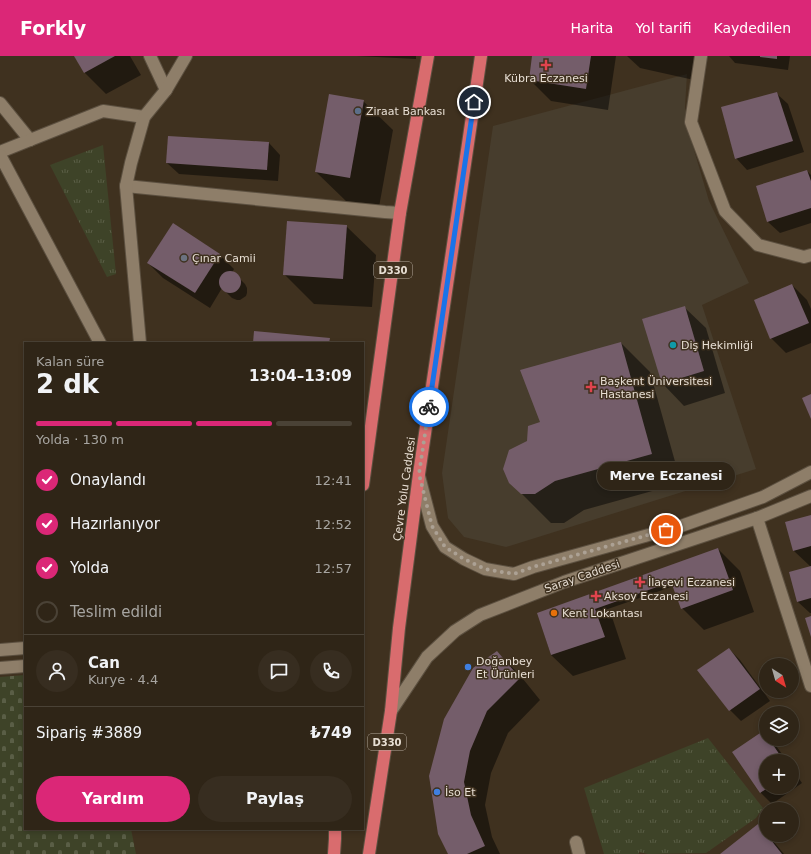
<!DOCTYPE html>
<html lang="tr">
<head>
<meta charset="utf-8">
<style>
	:root { --surface:#2f2517; --page:#372d20; --text:#f1f3f6; --muted:#a7a5a1; --line:#4a4236; --accent:#db2777 }
	body { margin:0; font-family:"DejaVu Sans",sans-serif; background:var(--page); color:var(--text); height:100vh; display:flex; flex-direction:column; font-size:15px; white-space:nowrap }
	* { box-sizing:border-box; margin:0 }
	p { font-size:13px; color:var(--muted) }
	.icon { flex:none; width:22px; height:22px; fill:none; stroke:currentColor; stroke-width:2; stroke-linecap:round; stroke-linejoin:round }
	.map { position:relative; flex:1; overflow:hidden }
	.side { position:absolute; left:24px; top:286px; width:340px; height:488px; display:flex; flex-direction:column; background:var(--surface); border-radius:0px; box-shadow:0 2px 6px #0003,0 0 0 1px var(--line) }
	.side>* { flex:none }
	.needle { width:26px; rotate:143deg }
	.tools { position:absolute; left:759px; top:602px; display:grid; gap:8px }
	.tools a { display:grid; place-items:center; width:40px; height:40px; border-radius:50%; background:var(--surface); box-shadow:0 2px 6px #0003,0 0 0 1px var(--line); font-size:20px }
	.pin { position:absolute; display:grid; place-items:center; width:34px; height:34px; color:#fff; margin:-17px; border:2px solid #fff; border-radius:50%; box-shadow:0 1px 4px #0007 }
	.courier { position:absolute; display:grid; place-items:center; width:40px; height:40px; margin:-20px; border:3px solid #1a73e8; border-radius:50%; background:#fff; color:#222; box-shadow:0 1px 5px #0007 }
	.bubble { position:absolute; height:28px; border-radius:14px; background:var(--surface); box-shadow:0 2px 6px #0003,0 0 0 1px var(--line); font-size:13px; font-weight:800; line-height:28px; text-align:center }
	.headline em { font-style:normal; font-weight:800 }
	.headline div { display:flex; flex-direction:column-reverse }
	.headline { display:flex; align-items:center; justify-content:space-between; height:68px; padding:0 12px }
	h1 { font-size:26px; font-weight:800; line-height:30px }
	.bar { display:grid; grid-template-columns:repeat(4,1fr); gap:6px 4px; align-content:center; height:48px; padding:0 12px }
	.bar i { height:5px; border-radius:3px; background:var(--line) }
	.bar .active { background:var(--accent) }
	.bar p { grid-column:span 4 }
	.line { display:flex; align-items:center; gap:10px; padding:0 12px; border-top:1px solid var(--line) }
	.line div { flex:1 }
	.round { display:grid; place-items:center; flex:none; width:42px; height:42px; border-radius:21px; background:var(--page) }
	ol { padding:0 12px; list-style:none }
	li { display:flex; align-items:center; gap:12px; height:44px }
	li p { margin-inline-start:auto }
	li .icon { padding:4px; border-radius:50%; background:var(--accent); color:#fff; stroke-width:4 }
	li:last-child { color:var(--muted) }
	li i { width:22px; height:22px; border:2px solid var(--line); border-radius:50% }
	.action { display:flex; gap:8px; margin-top:auto; padding:8px 12px }
	.action a { flex:1; height:46px; border-radius:24px; background:var(--accent); color:#fff; font-size:16px; font-weight:800; line-height:46px; text-align:center }
	.action a+a { background:var(--page); color:var(--text) }
	header { display:flex; align-items:center; gap:24px; box-sizing:border-box; height:56px; padding:0 20px; background:var(--accent); color:#fff }
	header strong { font-size:19px }
	nav { display:flex; gap:22px; margin-inline-start:auto; font-size:14px }
	.map>svg:first-child { display:block }
	.medical { fill:#473d2d }
	.grass { fill:url(#grass-tufts) }
	.cemetery { fill:url(#cemetery-stones) }
	.shadow { fill:#0007 }
	.building { fill:#745d6a }
	.lines { fill:none; stroke-linecap:round; stroke-linejoin:round }
	.minor-casing { stroke:#5c5040; stroke-width:14 }
	.highway-casing { stroke:#5c5040; stroke-width:14 }
	.minor { stroke:#8e7e69; stroke-width:12 }
	.highway { stroke:#d96c6e; stroke-width:12 }
	.done { stroke:#aca194; stroke-width:4; stroke-dasharray:0 7.2 }
	.route { stroke:#1a73e8; stroke-width:5 }
	.health-dot { fill:#e0444e; stroke:#3f311f; stroke-width:1.5 }
	.service-dot { fill:#5c6f8a; stroke:#3f311f; stroke-width:1.5 }
	.worship-dot { fill:#6b7280; stroke:#3f311f; stroke-width:1.5 }
	.culture-dot { fill:#0f9aa8; stroke:#3f311f; stroke-width:1.5 }
	.food-dot { fill:#e8710a; stroke:#3f311f; stroke-width:1.5 }
	.shop-dot { fill:#3f7fe0; stroke:#3f311f; stroke-width:1.5 }
	.labels { text-anchor:middle; stroke-width:3; stroke-linejoin:round; paint-order:stroke }
	.shield { fill:#3f311f; stroke:#b5aa9d; stroke-width:1 }
	.shield-label { font-size:10px; font-weight:bold; fill:#e7ded3 }
	.poi-label { font-size:11px; fill:#e7ded3; stroke:#3f311f; text-anchor:start }
	.street-label { font-size:11px; fill:#e7ded3; stroke:#3f311f }
</style>
</head>
<body>
<header>
<strong>Forkly</strong>
<nav><a>Harita</a><a>Yol tarifi</a><a>Kaydedilen</a></nav>
</header>
<div class="map">
<svg width="811" height="798" viewBox="0 0 811 798">
	<defs>
		<pattern id="grass-tufts" width="24" height="20" patternUnits="userSpaceOnUse"><rect width="24" height="20" fill="#3e4328"/><path d="M3 7l-1-3M5 7V3M7 7l1-3M15 17l-1-3M17 17v-4M19 17l1-3" fill="none" stroke="#5a5e46"/></pattern>
		<pattern id="cemetery-stones" width="16" height="16" patternUnits="userSpaceOnUse"><rect width="16" height="16" fill="#3e4328"/><path d="M2 7V4a2 2 0 0 1 4 0v3zM10 15v-3a2 2 0 0 1 4 0v3z" fill="#5a5e46"/></pattern>
	</defs>
	<rect width="100%" height="100%" fill="#3f311f"/>
	<path class="medical" d="M687 18 685 51 692 87 709 145 749 227 702 249 756 413 506 491 464 481 448 462 442 417 493 70Z"/>
	<g class="grass">
		<path d="M103 89 116 218 107 221 50 109Z"/>
		<path d="M708 682 763 752 756 762 706 797 648 798 639 796V798H604L584 732Z"/>
	</g>
	<path class="cemetery" d="M25 619V773H131L136 798H0V621Z"/>
	<g class="shadow">
		<path d="M75 0H130L141 19 106 38 85 17Z"/>
		<path d="M357 0H416V3Z"/>
		<path d="M533 0H616L608 54 551 45 530 24Z"/>
		<path d="M627 0H699L694 24 640 12Z"/>
		<path d="M729 0H790L788 14 735 7Z"/>
		<path d="M776 37 788 48 804 96 747 114 736 102Z"/>
		<path d="M363 45 393 74 379 151 346 145 316 116Z"/>
		<path d="M269 87 280 99 278 125 179 118 167 107Z"/>
		<path d="M807 115 811 119V167L780 177 768 166Z"/>
		<path d="M346 170 376 199 372 251 314 248 284 218Z"/>
		<path d="M219 198 234 213 232 217 235 218 245 228 247 232V237L246 240 240 244H237L232 242 222 232 210 252 163 222 148 207Z"/>
		<path d="M792 229 807 244 811 253V287L786 297 771 282Z"/>
		<path d="M684 251 706 272 725 337 684 350 663 328 643 263Z"/>
		<path d="M621 287 650 316 681 427 584 454 564 467H551L510 426 528 386Z"/>
		<path d="M363 317 365 319 363 341Z"/>
		<path d="M811 460V557H810L798 546 790 517 811 511 794 495Z"/>
		<path d="M718 493 740 515 754 556 704 574 682 552 674 530 605 554 612 561 626 603 573 620 551 599 538 558Z"/>
		<path d="M729 593 740 604 770 645 741 665 730 654Z"/>
		<path d="M497 596 519 618 540 644 508 677 491 717 485 749 492 781 500 798H449L474 613Z"/>
		<path d="M766 679V683H770L774 687 787 705H766V731H792V713L802 727 772 748 761 737 733 697Z"/>
		<path d="M758 769 766 777V779H768L784 798H722Z"/>
	</g>
	<g class="building">
		<path d="M74 0H115L84 17Z"/>
		<path d="M532 0H591L586 33 529 24Z"/>
		<path d="M760 0H777V3L760 1Z"/>
		<path d="M777 36 793 85 735 103 721 51Z"/>
		<path d="M329 38 364 44 350 122 315 116Z"/>
		<path d="M168 80 269 86 267 114 166 107Z"/>
		<path d="M807 114 811 125V152L767 166 756 130Z"/>
		<path d="M287 165 347 169 343 223 283 219Z"/>
		<path d="M173 167 220 198 195 237 147 207Z"/>
		<circle cx="230" cy="226" r="11"/>
		<path d="M792 228 809 267 770 283 754 244Z"/>
		<path d="M685 250 704 315 662 328 642 263Z"/>
		<path d="M254 275 330 282 329 287H253Z"/>
		<path d="M621 286 652 398 555 425 535 438H521L509 427 503 413 509 394 527 385 528 370 540 366 520 314Z"/>
		<path d="M811 338V363L802 342Z"/>
		<path d="M811 459V490L793 495 785 466Z"/>
		<path d="M718 492 733 534 681 553 671 526 595 553 605 581 551 599 537 557Z"/>
		<path d="M811 510V542L797 546 789 516Z"/>
		<path d="M811 560V581L805 562Z"/>
		<path d="M729 592 760 633 729 655 697 614Z"/>
		<path d="M497 595 520 622 487 655 470 695 464 726 471 759 485 790 467 798H448L438 778 429 720 444 663 473 612Z"/>
		<path d="M763 675 766 679V683H769L784 705H766V731H769L760 737 732 696Z"/>
		<path d="M758 768 766 777V779H767L782 798H720Z"/>
	</g>
	<g class="lines">
		<g class="minor-casing">
			<g id="minor">
				<path d="M150 0 166 34"/>
				<path d="M701 0 691 66 725 155 758 189 804 201 811 199"/>
				<path d="M0 47 30 84"/>
				<path d="M0 96 30 84 103 55 144 61"/>
				<path d="M0 99 100 287"/>
				<path d="M126 130 385 156 400 157"/>
				<path d="M140 287 126 130 131 107 144 61 166 34 186 0"/>
				<path d="M419 420 432 470 445 491 464 503 485 513 514 518 533 511 681 470 763 441 811 416"/>
				<path d="M757 462 811 630"/>
				<path d="M0 594 25 592"/>
				<path d="M0 612 25 610"/>
				<path d="M391 655 427 601 455 575 480 559 564 526 757 462 811 440"/>
				<path d="M576 786 579 798"/>
			</g>
		</g>
		<g class="highway-casing">
			<g id="highway">
				<path d="M363 429 400 157 428 0"/>
				<path d="M334 798 335 783V773"/>
				<path d="M369 798 391 655 399 572 419 418 481 0"/>
			</g>
		</g>
		<use href="#minor" class="minor"/>
		<use href="#highway" class="highway"/>
	</g>
	<g class="lines">
		<path class="done" d="M429 351 419 418 432 470 445 491 464 503 485 513 514 518 533 511 666 474"/>
		<path class="route" d="M429 351 474 46"/>
	</g>
	<g class="health-dot">
		<path d="M544 3h4v4h4v4h-4v4h-4v-4h-4v-4h4z"/>
		<path d="M589 325h4v4h4v4h-4v4h-4v-4h-4v-4h4z"/>
		<path d="M638 520h4v4h4v4h-4v4h-4v-4h-4v-4h4z"/>
		<path d="M594 534h4v4h4v4h-4v4h-4v-4h-4v-4h4z"/>
	</g>
	<circle class="service-dot" cx="358" cy="55" r="4"/>
	<circle class="worship-dot" cx="184" cy="202" r="4"/>
	<circle class="culture-dot" cx="673" cy="289" r="4"/>
	<circle class="food-dot" cx="554" cy="557" r="4"/>
	<g class="shop-dot">
		<circle cx="468" cy="611" r="4"/>
		<circle cx="437" cy="736" r="4"/>
	</g>
	<g class="labels">
		<g class="shield">
			<rect x="374" y="206" width="38" height="16" rx="3"/>
			<rect x="368" y="678" width="38" height="16" rx="3"/>
		</g>
		<g class="shield-label">
			<text x="393" y="218">D330</text>
			<text x="387" y="690">D330</text>
		</g>
		<g class="poi-label">
			<text x="546" y="26" text-anchor="middle">Kübra Eczanesi</text>
			<text x="366" y="59">Ziraat Bankası</text>
			<text x="192" y="206">Çınar Camii</text>
			<text x="681" y="293">Diş Hekimliği</text>
			<text x="600" y="329">Başkent Üniversitesi<tspan x="600" dy="13">Hastanesi</tspan></text>
			<text x="648" y="530">İlaçevi Eczanesi</text>
			<text x="604" y="544">Aksoy Eczanesi</text>
			<text x="562" y="561">Kent Lokantası</text>
			<text x="476" y="609">Doğanbey<tspan x="476" dy="13">Et Ürünleri</tspan></text>
			<text x="445" y="740">İso Et</text>
		</g>
		<g class="street-label">
			<text transform="translate(404 433) rotate(-82)" y="4">Çevre Yolu Caddesi</text>
			<text transform="translate(582 520) rotate(-19)" y="4">Saray Caddesi</text>
		</g>
	</g>
</svg>
<div class="tools">
<a><svg class="needle" viewBox="-14 -14 28 28"><path d="M0-13l5 13h-10z" fill="#e53935"/><path d="M0 13l5-13h-10z" fill="#a7a5a1"/></svg></a>
<a><svg class="icon" aria-label="layers" viewBox="0 0 24 24"><path d="M12 4l9 5-9 5-9-5zM3 14l9 5 9-5"/></svg></a>
<a>+</a>
<a>−</a>
</div>
<div class="pin" style="left:666px;top:474px;background:#ea580c"><svg class="icon" aria-label="bag" viewBox="0 0 24 24"><path d="M5 8h14l-1 12H6zM9 8a3 3 0 0 1 6 0"/></svg></div>
<div class="pin" style="left:474px;top:46px;background:#1f2937"><svg class="icon" aria-label="home" viewBox="0 0 24 24"><path d="M3 11l9-7 9 7M6 9v11h12V9"/></svg></div>
<div class="courier" style="left:429px;top:351px"><svg class="icon" aria-label="bike" viewBox="0 0 24 24"><circle cx="6" cy="16" r="4"/><circle cx="18" cy="16" r="4"/><path d="M6 16l4-8h5l3 8M10 8l3 8H6M13 5h3"/></svg></div>
<div class="bubble" style="left:597px;top:406px;width:138px">Merve Eczanesi</div>
<section class="side">
<div class="headline"><div><h1>2 dk</h1><p>Kalan süre</p></div><em>13:04–13:09</em></div>
<div class="bar"><i class="active"></i><i class="active"></i><i class="active"></i><i></i><p>Yolda · 130 m</p></div>
<ol>
<li><svg class="icon" aria-label="check" viewBox="0 0 24 24"><path d="M5 12l5 5 9-10"/></svg>Onaylandı<p>12:41</p></li>
<li><svg class="icon" aria-label="check" viewBox="0 0 24 24"><path d="M5 12l5 5 9-10"/></svg>Hazırlanıyor<p>12:52</p></li>
<li><svg class="icon" aria-label="check" viewBox="0 0 24 24"><path d="M5 12l5 5 9-10"/></svg>Yolda<p>12:57</p></li>
<li><i></i>Teslim edildi</li>
</ol>
<div class="line" style="height:72px"><a class="round"><svg class="icon" aria-label="person" viewBox="0 0 24 24"><circle cx="12" cy="8" r="4"/><path d="M4 21q1-7 8-7t8 7"/></svg></a><div><b>Can</b><p>Kurye · 4.4</p></div><a class="round"><svg class="icon" aria-label="chat" viewBox="0 0 24 24"><path d="M4 5h16v11H9l-5 4z"/></svg></a><a class="round"><svg class="icon" aria-label="phone" viewBox="0 0 24 24"><path d="M5 4h4l2 5-3 2q2 4 5 5l2-3 5 2v4C11 20 4 13 5 4z"/></svg></a></div>
<div class="line" style="height:52px"><div>Sipariş #3889</div><b>₺749</b></div>
<div class="action"><a>Yardım</a><a>Paylaş</a></div>
</section>
</div>
</body>
</html>
